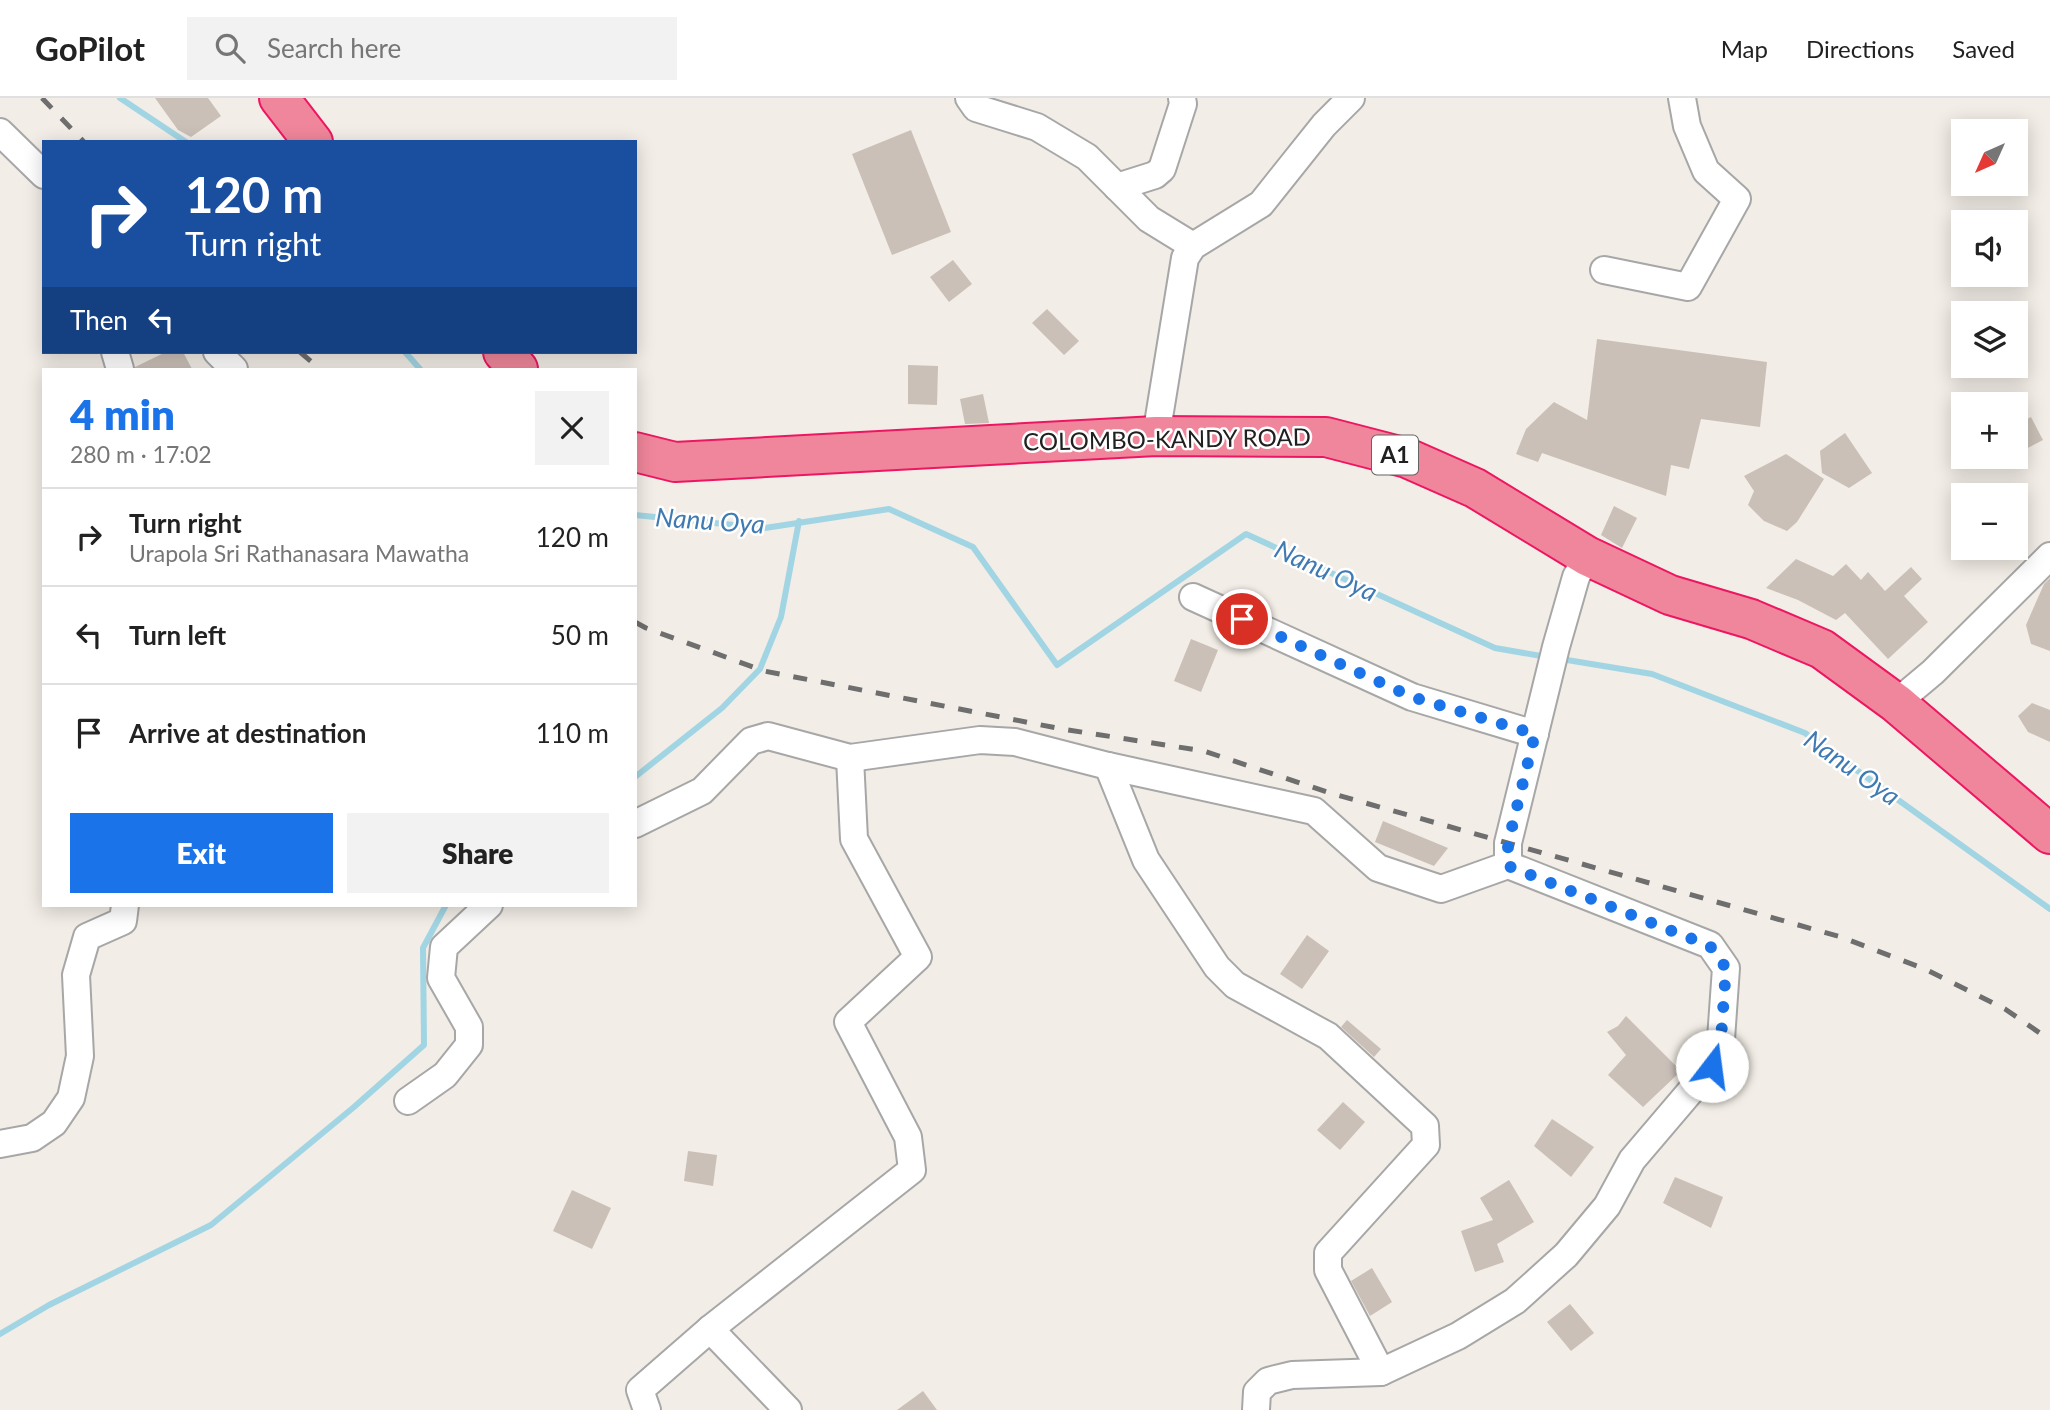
<!DOCTYPE html>
<meta charset="utf-8">
<style>
body{margin:0;font-family:Lato,sans-serif;background:#f2f2f2;color:#222;height:100vh;display:flex;flex-direction:column;font-size:26px;white-space:nowrap}
*{box-sizing:border-box;margin:0}
p{font-size:23px;color:#767676}
.icon{flex:none;width:38px;height:38px;fill:none;stroke:currentColor;stroke-width:2;stroke-linecap:round;stroke-linejoin:round}
.map{position:relative;flex:1;overflow:hidden}
.sheet{position:absolute;left:42px;top:270px;width:595px;height:539px;display:flex;flex-direction:column;background:#fff;border-radius:0px;box-shadow:0 4px 18px #0003}
.sheet>*{flex:none}
.guide{position:absolute;left:42px;top:42px;width:595px;height:214px;border-radius:0px;box-shadow:0 4px 18px #0003;background:#1a4fa0;color:#fff;overflow:hidden}
.needle{width:46px;rotate:225deg}
.tools{position:absolute;left:1951px;top:21px;display:grid;gap:14px}
.tools a{display:grid;place-items:center;width:77px;height:77px;border-radius:0px;background:#fff;box-shadow:0 4px 18px #0003;font-size:35px}
.pin{position:absolute;display:grid;place-items:center;width:60px;height:60px;color:#fff;margin:-30px;border:4px solid #fff;border-radius:50%;box-shadow:0 2px 7px #0007}
.me{position:absolute;width:77px;margin:-38px;rotate:15deg;stroke-linejoin:round;filter:drop-shadow(0 0 5px #0008)}
.turn{display:flex;align-items:center;gap:24px;height:147px;padding:0 28px;font-size:32px}
.turn .icon{width:91px;height:91px;stroke-width:2.5}
.turn b{display:block;font-size:49px;line-height:60px}
.then{display:flex;align-items:center;height:66px;padding:0 28px;background:#0003;gap:14px;font-size:26px}
.round{display:grid;place-items:center;flex:none;width:74px;height:74px;border-radius:0px;background:#f2f2f2}
.summary{display:flex;align-items:center;justify-content:space-between;height:119px;padding:0 28px}
h1{font-size:42px;font-weight:800;line-height:52px;color:#1a73e8}
.action{display:flex;gap:14px;margin-top:auto;padding:14px 28px}
.action a{flex:1;height:80px;border-radius:0px;background:#1a73e8;color:#fff;font-size:28px;font-weight:800;line-height:80px;text-align:center}
.action a+a{background:#f2f2f2;color:#222}
ul{padding:0;list-style:none}
li{display:flex;align-items:center;gap:21px;height:98px;padding:0 28px;border-top:2px solid #e0e0e0}
li div{flex:1}
li b{display:block;font-size:26px}
li em{font-style:normal}
header{display:flex;align-items:center;gap:42px;box-sizing:border-box;height:98px;padding:0 35px;background:#fff;border-bottom:2px solid #e0e0e0}
header strong{font-size:33px}
nav{display:flex;gap:38px;margin-inline-start:auto;font-size:24px}
.search{width:490px;height:63px;background:#f2f2f2;display:flex;align-items:center;gap:18px;box-sizing:border-box;padding:0 24px;border-radius:0px;color:#767676;font-size:26px}
.map>svg:first-child{display:block}
.lines{fill:none;stroke-linecap:round;stroke-linejoin:round}
.stream{stroke:#a2d5e3;stroke-width:6}
.building{fill:#cac0b8}
.minor-casing{stroke:#a7a7a7;stroke-width:30}
.highway-casing{stroke:#ed1662;stroke-width:42}
.minor{stroke:#fff;stroke-width:26}
.highway{stroke:#f0869b;stroke-width:38}
.rail{stroke:#6e6e6e;stroke-width:5;stroke-dasharray:14 14;stroke-linecap:butt}
.route{stroke:#1a73e8;stroke-width:12;stroke-dasharray:0 21.6}
.labels{text-anchor:middle;stroke-width:5;stroke-linejoin:round;paint-order:stroke}
.shield{fill:#fff;stroke:#636363;stroke-width:2}
.shield-label{font-size:23px;font-weight:bold;fill:#202020}
.street-label{font-size:24px;fill:#202020;stroke:#fff}
.water-label{font-size:26px;font-style:italic;fill:#407ab2;stroke:#fff}
</style>
<header>
<strong>GoPilot</strong>
<div class="search"><svg class="icon" aria-label="search" viewBox="0 0 24 24"><circle cx="10" cy="10" r="6"/><path d="M15 15l6 6"/></svg>Search here</div>
<nav><a>Map</a><a>Directions</a><a>Saved</a></nav>
</header>
<div class="map">
<svg width="2050" height="1312" viewBox="0 0 2050 1312">
<rect width="100%" height="100%" fill="#f2ede6"/>
<g class="lines">
<g class="stream">
<path d="M 120,0 L 186,44"/>
<path d="M 405,254 L 420,271"/>
<path d="M 635,417 L 765,430 L 889,411 L 973,449 L 1057,567 L 1246,436 L 1495,550 L 1547,559"/>
<path d="M 1561,561 L 1652,576 L 1805,635 L 2050,811"/>
<path d="M 635,679 L 722,610 L 760,571 L 781,519 L 799,423"/>
<path d="M 0,1236 L 49,1207 L 211,1127 L 354,1009 L 424,947 L 423,850 L 446,807"/>
</g>
</g>
<g class="building">
<path d="M 155,0 L 208,0 L 221,18 L 191,39 L 178,32 Z"/>
<path d="M 911,32 L 951,134 L 892,157 L 852,56 Z"/>
<path d="M 953,162 L 972,186 L 949,204 L 930,179 Z"/>
<path d="M 1047,211 L 1079,243 L 1064,257 L 1032,225 Z"/>
<path d="M 1597,241 L 1767,264 L 1760,329 L 1701,321 L 1689,371 L 1671,367 L 1666,398 L 1542,355 L 1538,364 L 1516,356 L 1526,331 L 1554,304 L 1587,322 Z"/>
<path d="M 166,254 L 183,254 L 192,271 L 135,271 L 135,269 Z"/>
<path d="M 908,267 L 938,268 L 937,307 L 908,306 Z"/>
<path d="M 983,296 L 989,325 L 965,326 L 960,301 Z"/>
<path d="M 2031,319 L 2043,342 L 2016,356 L 2016,327 Z"/>
<path d="M 1845,335 L 1872,375 L 1849,390 L 1822,375 L 1820,353 Z"/>
<path d="M 1786,356 L 1824,381 L 1797,424 L 1787,433 L 1764,423 L 1748,407 L 1754,393 L 1744,378 Z"/>
<path d="M 1614,408 L 1637,420 L 1622,450 L 1601,437 Z"/>
<path d="M 1796,461 L 1833,478 L 1846,466 L 1861,482 L 1868,474 L 1885,493 L 1911,469 L 1922,481 L 1904,498 L 1928,524 L 1888,561 L 1845,515 L 1836,522 L 1798,502 L 1766,490 Z"/>
<path d="M 2050,480 L 2050,553 L 2031,546 L 2026,527 L 2044,486 Z"/>
<path d="M 1191,541 L 1218,552 L 1201,594 L 1174,583 Z"/>
<path d="M 2032,605 L 2050,612 L 2050,644 L 2028,634 L 2018,618 Z"/>
<path d="M 1383,723 L 1448,750 L 1434,768 L 1375,744 Z"/>
<path d="M 1307,837 L 1329,853 L 1302,891 L 1280,876 Z"/>
<path d="M 1626,918 L 1681,973 L 1643,1009 L 1608,977 L 1626,957 L 1607,934 L 1618,928 Z"/>
<path d="M 1347,922 L 1381,951 L 1374,959 L 1341,929 Z"/>
<path d="M 1343,1004 L 1365,1024 L 1340,1052 L 1317,1032 Z"/>
<path d="M 1552,1021 L 1594,1049 L 1571,1079 L 1534,1048 Z"/>
<path d="M 688,1053 L 717,1057 L 713,1088 L 684,1083 Z"/>
<path d="M 1675,1079 L 1723,1099 L 1711,1130 L 1663,1105 Z"/>
<path d="M 1509,1082 L 1534,1124 L 1497,1146 L 1504,1164 L 1475,1174 L 1461,1133 L 1493,1122 L 1480,1100 Z"/>
<path d="M 572,1092 L 611,1110 L 592,1151 L 553,1133 Z"/>
<path d="M 1372,1170 L 1392,1204 L 1370,1218 L 1351,1183 Z"/>
<path d="M 1570,1206 L 1594,1235 L 1571,1253 L 1547,1224 Z"/>
<path d="M 923,1293 L 937,1312 L 897,1312 Z"/>
</g>
<g class="lines">
<g class="minor-casing">
<g id="minor">
<path d="M 969,0 L 976,10 L 1037,29 L 1087,59 L 1149,121 L 1193,148"/>
<path d="M 0,34 L 44,77"/>
<path d="M 1117,89 L 1155,77 L 1162,71 L 1183,6 L 1182,0"/>
<path d="M 1604,172 L 1688,189 L 1737,101 L 1706,73 L 1687,28 L 1682,0"/>
<path d="M 115,254 L 120,271"/>
<path d="M 217,254 L 234,271"/>
<path d="M 1156,338 L 1185,160 L 1193,148 L 1261,106 L 1324,27 L 1351,0"/>
<path d="M 1193,499 L 1412,599 L 1535,636"/>
<path d="M 1896,605 L 1933,574 L 2050,458"/>
<path d="M 1108,668 L 1146,762 L 1217,869 L 1235,887 L 1328,938 L 1425,1028 L 1426,1047 L 1328,1155 L 1328,1172 L 1381,1274"/>
<path d="M 635,726 L 702,693 L 751,643 L 768,638 L 850,660 L 980,642 L 1015,644 L 1108,668 L 1314,713 L 1378,770 L 1441,791 L 1508,767"/>
<path d="M 408,1003 L 445,977 L 469,947 L 469,929 L 441,880 L 444,849 L 489,807"/>
<path d="M 0,1046 L 32,1040 L 54,1025 L 71,1000 L 80,958 L 76,877 L 87,839 L 123,823 L 125,807"/>
<path d="M 710,1231 L 788,1312"/>
<path d="M 647,1312 L 640,1292 L 710,1231 L 912,1072 L 908,1039 L 848,924 L 918,859 L 854,741 L 850,660"/>
<path d="M 1256,1312 L 1257,1294 L 1268,1283 L 1292,1277 L 1381,1274 L 1458,1238 L 1515,1203 L 1566,1157 L 1607,1108 L 1632,1062 L 1712,968 L 1721,941 L 1726,870 L 1710,847 L 1508,767 L 1508,745 L 1556,549 L 1576,479 L 1587,458"/>
</g>
</g>
<g class="highway-casing">
<g id="highway">
<path d="M 279,0 L 313,44"/>
<path d="M 503,254 L 518,271"/>
<path d="M 635,354 L 675,364 L 1156,338 L 1326,339 L 1407,360 L 1475,390 L 1587,458 L 1670,497 L 1751,521 L 1822,551 L 1896,605 L 2050,736"/>
</g>
</g>
<use href="#minor" class="minor"/>
<use href="#highway" class="highway"/>
<g class="rail">
<path d="M 42,0 L 84,44"/>
<path d="M 300,254 L 320,271"/>
<path d="M 635,524 L 646,530 L 764,573 L 1062,631 L 1204,653 L 1330,695 L 1841,839 L 1925,871 L 2005,911 L 2050,942"/>
</g>
</g>
<g class="lines">
<path class="route" d="M 1242,521 L 1412,599 L 1535,636 L 1508,745 L 1508,768 L 1710,848 L 1726,870 L 1721,941 L 1712,968"/>
</g>
<g class="labels">
<rect class="shield" x="1372" y="337.5" width="46" height="39" rx="5"/>
<g class="shield-label">
<text x="1395" y="365">A1</text>
</g>
<g class="street-label">
<text transform="translate(1167 342) rotate(-1)" y="8">COLOMBO-KANDY ROAD</text>
</g>
<g class="water-label">
<text transform="translate(710 423) rotate(4)" y="9">Nanu Oya</text>
<text transform="translate(1326 473) rotate(25)" y="9">Nanu Oya</text>
<text transform="translate(1852 670) rotate(35)" y="9">Nanu Oya</text>
</g>
</g>
</svg>
<div class="tools">
<a><svg class="needle" viewBox="-14 -14 28 28"><path d="M0-13l5 13h-10z" fill="#e53935"/><path d="M0 13l5-13h-10z" fill="#767676"/></svg></a>
<a><svg class="icon" aria-label="sound" viewBox="0 0 24 24"><path d="M4 9h4l5-4v14l-5-4H4zM17 9q2 3 0 6"/></svg></a>
<a><svg class="icon" aria-label="layers" viewBox="0 0 24 24"><path d="M12 4l9 5-9 5-9-5zM3 14l9 5 9-5"/></svg></a>
<a>+</a>
<a>−</a>
</div>
<div class="pin" style="left:1242px;top:521px;background:#d93025"><svg class="icon" aria-label="arrive" viewBox="0 0 24 24"><path d="M6 21V4h12l-3 4 3 4H6"/></svg></div>
<svg class="me" style="left:1712px;top:968px" viewBox="-20 -20 40 40"><circle r="19" fill="#fff"/><path d="M0-13L10 11 0 6-10 11z" fill="#1a73e8"/></svg>
<div class="guide">
<div class="turn"><svg class="icon" aria-label="right" viewBox="0 0 24 24"><path d="M7 20v-9h11M14 6l5 5-5 5"/></svg><div><b>120 m</b>Turn right</div></div>
<div class="then">Then<svg class="icon" aria-label="left" viewBox="0 0 24 24"><path d="M17 20v-9H6M10 6l-5 5 5 5"/></svg></div>
</div>
<section class="sheet">
<div class="summary"><div><h1>4 min</h1><p>280 m · 17:02</p></div><a class="round"><svg class="icon" aria-label="close" viewBox="0 0 24 24"><path d="M6 6l12 12M18 6L6 18"/></svg></a></div>
<ul>
<li><svg class="icon" aria-label="right" viewBox="0 0 24 24"><path d="M7 20v-9h11M14 6l5 5-5 5"/></svg><div><b>Turn right</b><p>Urapola Sri Rathanasara Mawatha</p></div><em>120 m</em></li>
<li><svg class="icon" aria-label="left" viewBox="0 0 24 24"><path d="M17 20v-9H6M10 6l-5 5 5 5"/></svg><div><b>Turn left</b></div><em>50 m</em></li>
<li><svg class="icon" aria-label="arrive" viewBox="0 0 24 24"><path d="M6 21V4h12l-3 4 3 4H6"/></svg><div><b>Arrive at destination</b></div><em>110 m</em></li>
</ul>
<div class="action"><a>Exit</a><a>Share</a></div>
</section>
</div>
